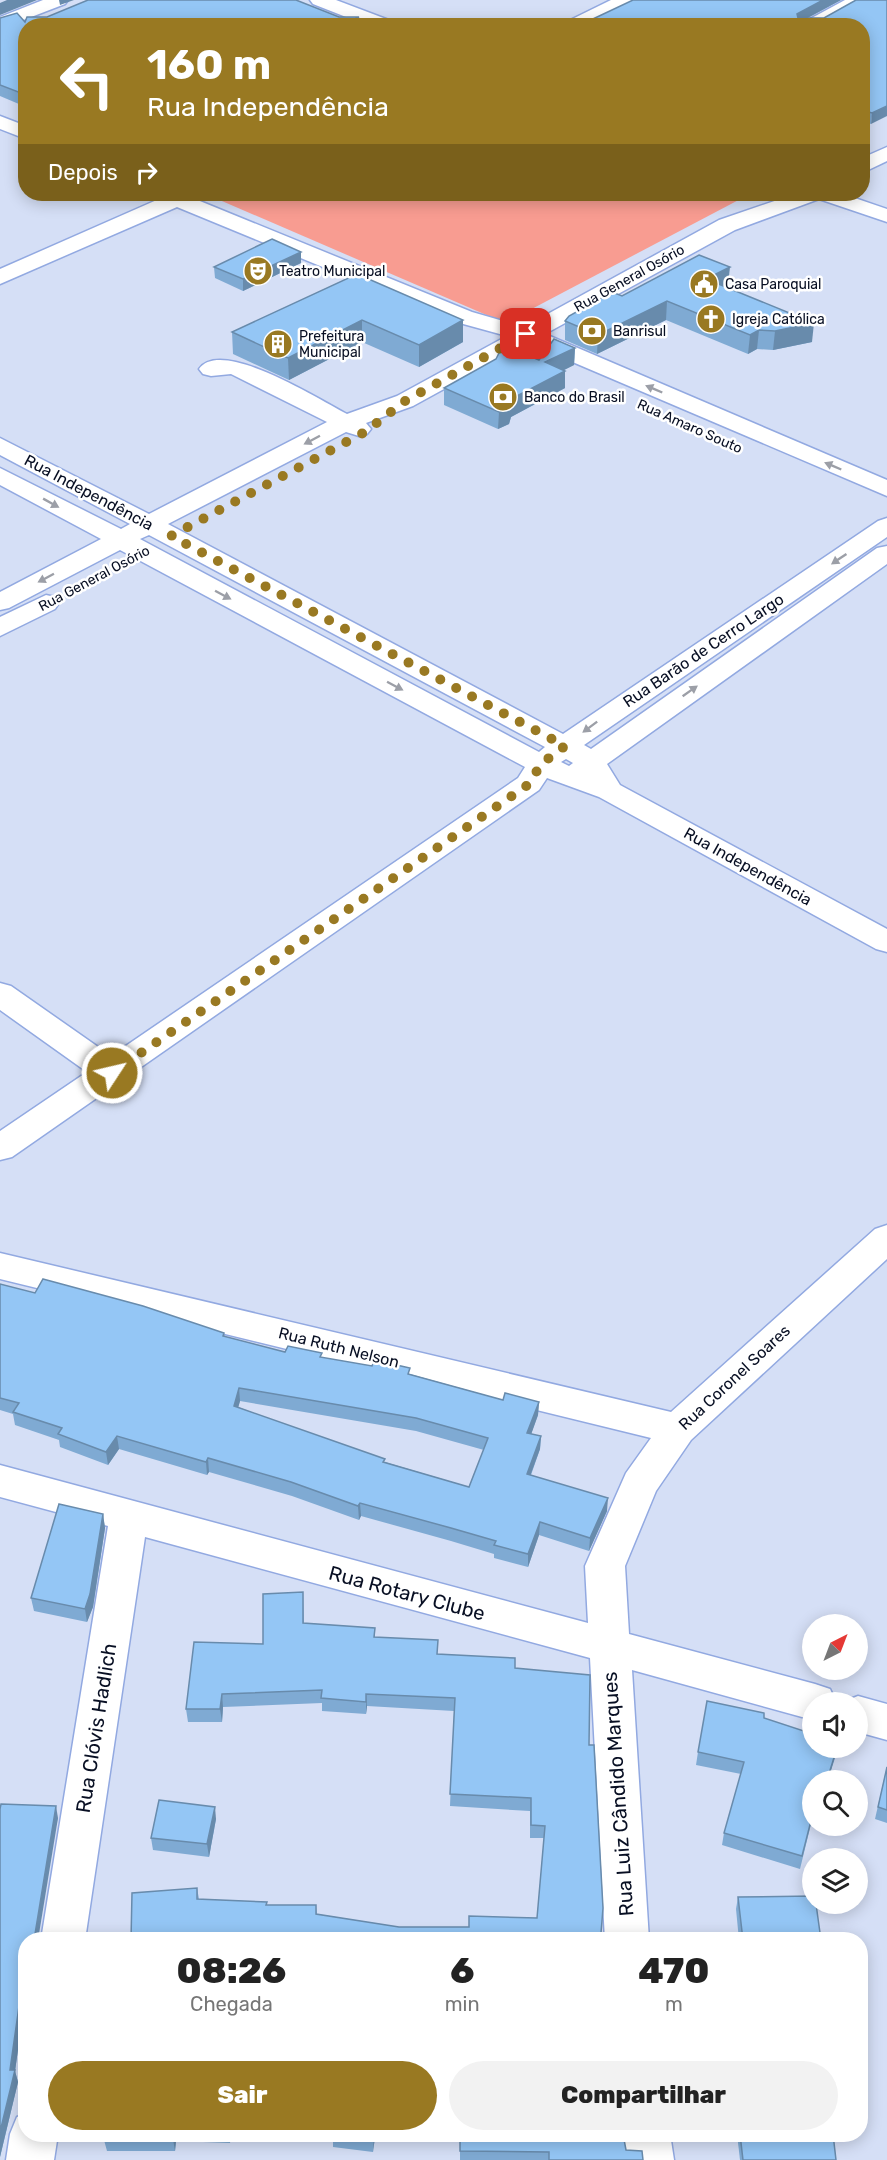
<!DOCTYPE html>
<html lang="pt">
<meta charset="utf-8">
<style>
body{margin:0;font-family:Rubik,sans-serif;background:#f2f2f2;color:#222;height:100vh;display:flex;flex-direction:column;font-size:22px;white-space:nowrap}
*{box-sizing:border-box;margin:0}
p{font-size:20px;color:#767676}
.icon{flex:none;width:33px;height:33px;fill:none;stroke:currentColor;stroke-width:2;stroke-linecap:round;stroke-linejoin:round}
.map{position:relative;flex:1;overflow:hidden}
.drawer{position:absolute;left:18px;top:1932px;width:850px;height:210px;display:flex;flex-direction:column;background:#fff;border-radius:24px;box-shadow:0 3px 15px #0003}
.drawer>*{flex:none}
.banner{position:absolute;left:18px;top:18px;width:852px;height:183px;border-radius:24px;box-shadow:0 3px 15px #0003;background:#997922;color:#fff;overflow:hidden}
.needle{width:39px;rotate:42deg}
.fabs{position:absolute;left:802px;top:1614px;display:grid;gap:12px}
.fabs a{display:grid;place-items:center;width:66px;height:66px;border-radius:50%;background:#fff;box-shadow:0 3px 15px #0003;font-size:30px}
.pin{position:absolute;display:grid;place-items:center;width:51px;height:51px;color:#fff;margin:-26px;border-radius:12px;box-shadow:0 3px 9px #0006}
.me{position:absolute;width:66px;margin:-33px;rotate:55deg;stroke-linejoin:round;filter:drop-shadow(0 0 4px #0008)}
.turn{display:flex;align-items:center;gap:21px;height:126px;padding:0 30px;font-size:27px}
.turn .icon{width:78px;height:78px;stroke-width:2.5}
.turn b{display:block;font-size:42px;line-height:51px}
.then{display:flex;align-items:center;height:57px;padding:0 30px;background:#0003;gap:12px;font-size:22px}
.eta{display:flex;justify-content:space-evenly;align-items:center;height:102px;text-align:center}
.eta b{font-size:36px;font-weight:800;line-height:42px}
.primary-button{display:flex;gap:12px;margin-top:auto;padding:12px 30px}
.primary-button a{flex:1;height:69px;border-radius:36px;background:#997922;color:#fff;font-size:24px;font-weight:800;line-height:69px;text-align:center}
.primary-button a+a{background:#f2f2f2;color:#222}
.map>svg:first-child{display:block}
.green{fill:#f89c91}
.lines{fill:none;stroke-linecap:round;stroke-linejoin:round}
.minor-casing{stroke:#92a9e1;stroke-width:3}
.minor{fill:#fff;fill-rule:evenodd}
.wall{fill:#7faad3;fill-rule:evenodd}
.shaded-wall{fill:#688bac}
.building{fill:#94c6f5;stroke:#688bac;stroke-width:1.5;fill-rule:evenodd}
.oneway{fill:#9c9fa7}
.route{stroke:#997922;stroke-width:10;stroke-dasharray:0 18}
.labels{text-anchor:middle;stroke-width:5;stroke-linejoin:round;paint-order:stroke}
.far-poi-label{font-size:14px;fill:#080f23;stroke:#fff;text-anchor:start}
.far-street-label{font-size:14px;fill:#080f23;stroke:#fff}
.street-label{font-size:16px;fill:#080f23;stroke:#fff}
.near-street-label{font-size:20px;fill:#080f23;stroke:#fff}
</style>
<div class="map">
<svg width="887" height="2160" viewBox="0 0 887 2160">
<rect width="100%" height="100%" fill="#d5dff6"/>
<path class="green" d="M 212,194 L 750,194 L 505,323 L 208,195 Z"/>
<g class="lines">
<g class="minor-casing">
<g id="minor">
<path d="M 43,0 L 68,0 L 65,4 L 0,29 L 0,17 Z"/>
<path d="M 310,0 L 336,0 L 394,22 L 396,26 L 369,26 L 313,4 Z"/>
<path d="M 611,0 L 635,0 L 632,4 L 584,26 L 558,26 Z"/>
<path d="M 845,0 L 868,0 L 822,26 L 797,26 Z"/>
<path d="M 0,116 L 26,126 L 26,139 L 0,129 Z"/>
<path d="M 887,147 L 887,161 L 862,173 L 862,158 Z"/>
<path d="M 154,194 L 192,194 L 190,197 L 472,312 L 524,327 L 719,220 L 795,194 L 843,194 L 887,209 L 887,222 L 819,199 L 735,230 L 545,334 L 887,480 L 887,496 L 528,343 L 413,406 L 366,423 L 371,429 L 367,434 L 359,436 L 346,432 L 168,524 L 563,734 L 878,521 L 887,518 L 887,537 L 584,745 L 591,749 L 877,548 L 887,546 L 887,564 L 607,764 L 620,785 L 887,929 L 887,952 L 876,949 L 599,797 L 547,778 L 539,790 L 12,1157 L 0,1160 L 0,1131 L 87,1072 L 0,1010 L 0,983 L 11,986 L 111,1056 L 518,778 L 525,767 L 120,550 L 9,608 L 0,610 L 0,592 L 101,539 L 0,485 L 0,468 L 121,529 L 130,524 L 0,455 L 0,438 L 149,514 L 327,422 L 231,374 L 211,376 L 203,374 L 199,369 C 221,337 320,400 347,414 L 397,396 L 507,336 L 456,322 L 177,207 L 0,284 L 0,269 L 159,199 ZM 149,535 L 545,747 L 539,752 L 140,539 ZM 566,759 L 573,763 L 569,766 L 561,762 Z"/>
<path d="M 46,595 L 55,597 L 59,603 L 55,609 L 0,636 L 0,617 Z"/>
<path d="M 887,1225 L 887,1259 L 691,1440 L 656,1491 L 625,1566 L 629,1634 L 815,1684 L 830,1689 L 836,1702 L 813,1702 L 813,1720 L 632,1670 L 649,1940 L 605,1940 L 590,1658 L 145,1537 L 85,1940 L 41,1940 L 108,1526 L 0,1497 L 0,1465 L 588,1623 L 585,1566 L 626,1473 L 651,1438 L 0,1279 L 0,1253 L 671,1412 L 875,1229 Z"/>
<path d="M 858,1696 L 887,1704 L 887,1740 L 858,1732 L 858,1702 L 843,1702 Z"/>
<path d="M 26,2114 L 26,2134 L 58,2134 L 54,2160 L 6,2160 L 10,2134 L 17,2117 Z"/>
<path d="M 622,2134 L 670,2134 L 674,2160 L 626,2160 Z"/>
</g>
</g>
<use href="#minor" class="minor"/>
</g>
<g class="wall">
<path d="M 633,0 L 841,0 L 808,18 L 824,18 L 887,0 L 871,124 L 862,121 L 862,26 Z"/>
<path d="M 339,17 L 359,17 L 359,18 L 26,26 L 26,107 L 0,96 L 0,18 L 25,22 Z"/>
<path d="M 301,263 L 243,291 L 215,278 L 214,267 Z"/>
<path d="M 357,274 L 463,342 L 419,367 L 362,342 L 289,380 L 233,354 L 232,332 Z"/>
<path d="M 728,285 L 725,287 L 812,342 L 773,350 L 757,349 L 748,354 L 666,320 L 597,354 L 565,340 L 565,321 L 622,296 Z"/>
<path d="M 575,348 L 574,365 L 564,370 L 565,371 L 565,388 L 511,417 L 509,424 L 498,429 L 444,405 L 444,388 L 539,360 Z"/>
<path d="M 0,1284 L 35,1293 L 224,1333 L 225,1337 L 285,1352 L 322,1358 L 410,1374 L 503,1400 L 539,1402 L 538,1415 L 531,1434 L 541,1436 L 540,1449 L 531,1475 L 607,1511 L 589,1551 L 539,1535 L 528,1567 L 494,1558 L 494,1554 L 451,1541 L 361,1516 L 359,1520 L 292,1496 L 209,1472 L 207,1475 L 119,1449 L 108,1465 L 60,1447 L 59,1440 L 15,1425 L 13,1414 L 0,1410 ZM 240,1401 L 416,1431 L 484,1450 L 469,1487 L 385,1462 L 238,1407 Z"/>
<path d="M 103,1514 L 105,1528 L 93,1607 L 87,1622 L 34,1611 L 31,1598 Z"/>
<path d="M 303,1592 L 304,1623 L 375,1628 L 375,1637 L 438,1654 L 515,1668 L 589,1745 L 601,1933 L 131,1940 L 197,1888 L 199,1899 L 267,1902 L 267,1905 L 316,1905 L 317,1914 L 399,1927 L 469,1927 L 537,1918 L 544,1838 L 530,1838 L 530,1811 L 450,1806 L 454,1711 L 367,1706 L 366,1714 L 322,1711 L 322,1703 L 223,1707 L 222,1722 L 188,1722 L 186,1709 L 263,1644 Z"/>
<path d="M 764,1718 L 836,1755 L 828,1780 L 813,1780 L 813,1816 L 800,1869 L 722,1845 L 724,1833 L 741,1774 L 696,1765 L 698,1752 Z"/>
<path d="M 887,1766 L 887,1823 L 875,1819 Z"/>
<path d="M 0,1809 L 58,1818 L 26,1940 L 26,1993 L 15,2071 L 18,2082 L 0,2157 Z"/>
<path d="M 216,1819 L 209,1857 L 153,1850 L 151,1838 Z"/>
<path d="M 738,1897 L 821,1940 L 739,1940 L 736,1909 Z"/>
<path d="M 105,2134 L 623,2134 L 626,2150 L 643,2160 L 460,2160 L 460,2139 L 375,2137 L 373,2152 L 333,2147 L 333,2142 L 231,2137 L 230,2143 L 176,2141 L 175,2151 L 107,2151 L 104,2140 Z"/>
<path d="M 737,2134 L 833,2134 L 836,2160 L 740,2160 Z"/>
</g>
<g class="shaded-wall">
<path d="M 7,0 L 37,0 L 0,15 L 0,3 Z"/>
<path d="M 59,0 L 74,0 L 60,5 Z"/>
<path d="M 823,0 L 841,0 L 796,24 L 797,14 Z"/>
<path d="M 887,106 L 887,116 L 871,124 L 872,113 Z"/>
<path d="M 301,252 L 301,263 L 243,291 L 243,279 Z"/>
<path d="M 730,267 L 728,285 L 705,298 L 706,279 Z"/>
<path d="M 667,301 L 666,320 L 597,354 L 598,335 Z"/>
<path d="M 362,320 L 362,342 L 289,380 L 288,358 Z"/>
<path d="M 463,320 L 463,342 L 419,367 L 419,345 Z"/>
<path d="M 814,323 L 812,342 L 773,350 L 775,331 Z"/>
<path d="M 759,330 L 757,349 L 748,354 L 750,335 Z"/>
<path d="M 575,348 L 574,365 L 544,380 L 545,362 Z"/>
<path d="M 565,371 L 565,388 L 511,417 L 509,424 L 498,429 L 499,412 L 511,399 Z"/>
<path d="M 239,1388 L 240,1401 L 235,1419 L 234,1406 Z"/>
<path d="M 539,1402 L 538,1415 L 527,1446 L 527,1433 Z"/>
<path d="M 117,1436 L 119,1449 L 108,1465 L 106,1452 Z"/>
<path d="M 541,1436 L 540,1449 L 526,1487 L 527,1474 Z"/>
<path d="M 208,1458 L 209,1472 L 207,1475 L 206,1462 Z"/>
<path d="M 608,1498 L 607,1511 L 589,1551 L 590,1538 Z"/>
<path d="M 360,1503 L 361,1516 L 359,1520 L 358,1506 Z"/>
<path d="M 103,1514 L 105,1528 L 93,1607 L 87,1622 L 85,1609 Z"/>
<path d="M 540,1522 L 539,1535 L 528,1567 L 528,1554 Z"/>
<path d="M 222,1694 L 223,1707 L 222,1722 L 220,1709 Z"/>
<path d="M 366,1694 L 367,1706 L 366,1714 Z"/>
<path d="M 837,1748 L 828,1780 L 827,1780 Z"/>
<path d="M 56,1806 L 58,1818 L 38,1940 L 34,1940 Z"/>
<path d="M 215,1807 L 216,1819 L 209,1857 L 207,1844 Z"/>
<path d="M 23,1978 L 26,1988 L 26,1993 L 15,2071 L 18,2082 L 0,2157 L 0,2132 L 10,2070 Z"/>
<path d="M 174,2134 L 175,2134 L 176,2141 L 175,2151 L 173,2139 Z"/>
<path d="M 374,2134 L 375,2134 L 375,2137 L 373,2152 Z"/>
</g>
<g class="building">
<path d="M 88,0 L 296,0 L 339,17 L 359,17 L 357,18 L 379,26 L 26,26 L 26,95 L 0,85 L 0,18 L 17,13 L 25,22 L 27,17 L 47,17 Z"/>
<path d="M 633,0 L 823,0 L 797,14 L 798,18 L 824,18 L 856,0 L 887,0 L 887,106 L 872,113 L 862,110 L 862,26 L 578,26 Z"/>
<path d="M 272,239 L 301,252 L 243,279 L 214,267 Z"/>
<path d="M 699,255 L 730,267 L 706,279 L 814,323 L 775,331 L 759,330 L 750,335 L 667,301 L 598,335 L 565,321 L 569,316 L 612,292 L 622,296 Z"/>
<path d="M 357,274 L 463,320 L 419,345 L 362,320 L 288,358 L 232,332 Z"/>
<path d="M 554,339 L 575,348 L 545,362 L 565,371 L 511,399 L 510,406 L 499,412 L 444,388 L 496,359 L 503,345 L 539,360 Z"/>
<path d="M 43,1279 L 143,1306 L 224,1333 L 223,1336 L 285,1352 L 288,1346 L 322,1353 L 320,1357 L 372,1366 L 374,1361 L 401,1366 L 410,1368 L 408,1374 L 503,1400 L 505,1393 L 539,1402 L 527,1433 L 541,1436 L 527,1474 L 608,1498 L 590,1538 L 540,1522 L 528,1554 L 494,1545 L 496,1541 L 451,1528 L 360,1503 L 358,1506 L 291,1482 L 208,1458 L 206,1462 L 117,1436 L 106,1452 L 58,1434 L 62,1428 L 13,1412 L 19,1403 L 0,1398 L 0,1284 L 35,1293 ZM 239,1388 L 416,1418 L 488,1438 L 469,1487 L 383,1462 L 385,1459 L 234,1406 Z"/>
<path d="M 59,1504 L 103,1514 L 90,1594 L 85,1609 L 31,1598 Z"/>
<path d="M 303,1592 L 303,1623 L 375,1628 L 374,1637 L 438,1640 L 437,1654 L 515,1658 L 515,1668 L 590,1675 L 589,1745 L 594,1745 L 603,1908 L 601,1933 L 609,1934 L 609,1940 L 131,1940 L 132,1893 L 197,1888 L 197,1899 L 267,1902 L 266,1905 L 316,1905 L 316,1914 L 399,1927 L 469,1927 L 469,1916 L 537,1918 L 545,1826 L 531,1825 L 531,1798 L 450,1794 L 455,1698 L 366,1694 L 366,1702 L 321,1698 L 322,1690 L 222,1694 L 220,1709 L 186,1709 L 194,1642 L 263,1644 L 263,1594 Z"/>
<path d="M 707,1701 L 764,1713 L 764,1718 L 813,1734 L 813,1748 L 837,1748 L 827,1780 L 813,1780 L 813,1813 L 802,1856 L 724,1833 L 744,1762 L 698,1752 Z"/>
<path d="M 887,1767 L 887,1810 L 878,1807 Z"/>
<path d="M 159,1800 L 215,1807 L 207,1844 L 151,1838 Z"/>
<path d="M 1,1804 L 56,1806 L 34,1940 L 26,1940 L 26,1978 L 23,1978 L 10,2070 L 15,2070 L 0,2132 L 0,1809 Z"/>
<path d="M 813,1896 L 813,1904 L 816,1904 L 821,1940 L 743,1940 L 738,1897 Z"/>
<path d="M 105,2134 L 174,2134 L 173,2139 L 104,2140 Z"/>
<path d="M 332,2134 L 374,2134 L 373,2141 L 332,2136 Z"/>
<path d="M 460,2134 L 623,2134 L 626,2150 L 642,2151 L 643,2160 L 549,2160 L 549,2152 L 460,2151 Z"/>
<path d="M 740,2134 L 833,2134 L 836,2160 L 743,2160 Z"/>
</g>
<defs><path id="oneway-solid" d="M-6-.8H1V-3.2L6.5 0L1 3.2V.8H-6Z" transform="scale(1.5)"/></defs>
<g class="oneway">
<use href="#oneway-solid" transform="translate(654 389) rotate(-157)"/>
<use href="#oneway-solid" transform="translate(312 440) rotate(152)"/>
<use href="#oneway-solid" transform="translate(833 466) rotate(-157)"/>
<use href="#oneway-solid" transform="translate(51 503) rotate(29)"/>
<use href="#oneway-solid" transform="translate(839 559) rotate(146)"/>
<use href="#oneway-solid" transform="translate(46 578) rotate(152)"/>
<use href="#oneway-solid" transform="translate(223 595) rotate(28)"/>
<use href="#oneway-solid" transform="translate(395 686) rotate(28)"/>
<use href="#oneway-solid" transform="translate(690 691) rotate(-35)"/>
<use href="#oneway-solid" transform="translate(590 727) rotate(143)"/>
</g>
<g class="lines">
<path class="route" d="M 112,1073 L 529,784 L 541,764 L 565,746 L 171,536 L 365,432 L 405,401 L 526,334"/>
</g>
<defs>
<g id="theatre-disc" transform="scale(1.5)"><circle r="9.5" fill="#997922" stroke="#fff"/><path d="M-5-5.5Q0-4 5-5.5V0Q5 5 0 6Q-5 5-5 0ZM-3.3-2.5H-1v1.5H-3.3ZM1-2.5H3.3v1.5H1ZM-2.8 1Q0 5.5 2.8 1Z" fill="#fff"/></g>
<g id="civic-disc" transform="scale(1.5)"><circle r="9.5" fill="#997922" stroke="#fff"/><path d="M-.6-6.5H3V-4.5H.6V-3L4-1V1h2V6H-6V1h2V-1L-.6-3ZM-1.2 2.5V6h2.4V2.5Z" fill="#fff"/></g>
<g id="church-disc" transform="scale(1.5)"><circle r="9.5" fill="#997922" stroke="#fff"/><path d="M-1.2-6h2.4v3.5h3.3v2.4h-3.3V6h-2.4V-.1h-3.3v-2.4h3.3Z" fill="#fff"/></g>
<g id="bank-disc" transform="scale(1.5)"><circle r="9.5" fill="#997922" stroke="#fff"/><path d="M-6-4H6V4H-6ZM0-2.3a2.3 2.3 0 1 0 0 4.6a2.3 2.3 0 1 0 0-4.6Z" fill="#fff"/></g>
<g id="building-disc" transform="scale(1.5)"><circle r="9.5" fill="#997922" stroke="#fff"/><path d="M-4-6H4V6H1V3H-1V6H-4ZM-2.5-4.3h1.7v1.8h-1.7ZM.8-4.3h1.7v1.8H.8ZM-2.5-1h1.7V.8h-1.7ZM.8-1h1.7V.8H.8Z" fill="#fff"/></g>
</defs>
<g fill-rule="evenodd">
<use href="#theatre-disc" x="258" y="271"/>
<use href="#civic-disc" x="704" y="284"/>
<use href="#church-disc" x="711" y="319"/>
<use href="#bank-disc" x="592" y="331"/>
<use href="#building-disc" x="278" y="344"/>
<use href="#bank-disc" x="503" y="397"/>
</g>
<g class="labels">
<g class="far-poi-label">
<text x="279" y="276">Teatro Municipal</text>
<text x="725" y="289">Casa Paroquial</text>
<text x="732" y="324">Igreja Católica</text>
<text x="613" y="336">Banrisul</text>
<text x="299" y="341">Prefeitura<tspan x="299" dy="16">Municipal</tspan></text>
<text x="524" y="402">Banco do Brasil</text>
</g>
<g class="far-street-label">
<text transform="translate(629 278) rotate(-29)" y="5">Rua General Osório</text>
<text transform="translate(690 426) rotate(24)" y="5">Rua Amaro Souto</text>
<text transform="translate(94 578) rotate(-28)" y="5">Rua General Osório</text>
</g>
<g class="street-label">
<text transform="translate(89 492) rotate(28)" y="6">Rua Independência</text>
<text transform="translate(703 650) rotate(-34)" y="6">Rua Barão de Cerro Largo</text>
<text transform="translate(748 866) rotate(29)" y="6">Rua Independência</text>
<text transform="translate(339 1347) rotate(14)" y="6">Rua Ruth Nelson</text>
<text transform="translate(734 1377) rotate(-43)" y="6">Rua Coronel Soares</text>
</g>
<g class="near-street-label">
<text transform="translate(407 1593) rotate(15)" y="7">Rua Rotary Clube</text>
<text transform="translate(96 1728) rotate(-81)" y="7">Rua Clóvis Hadlich</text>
<text transform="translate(618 1794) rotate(-94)" y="7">Rua Luiz Cândido Marques</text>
</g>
</g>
</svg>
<div class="fabs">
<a><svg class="needle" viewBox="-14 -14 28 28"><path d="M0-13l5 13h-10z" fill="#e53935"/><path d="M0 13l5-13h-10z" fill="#767676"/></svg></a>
<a><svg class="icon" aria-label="sound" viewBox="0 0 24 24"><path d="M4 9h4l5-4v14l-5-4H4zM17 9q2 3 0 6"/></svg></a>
<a><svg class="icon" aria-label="search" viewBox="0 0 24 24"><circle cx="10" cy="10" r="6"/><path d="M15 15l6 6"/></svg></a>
<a><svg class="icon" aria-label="layers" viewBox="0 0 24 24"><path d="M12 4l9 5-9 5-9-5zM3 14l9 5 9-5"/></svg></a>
</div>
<div class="pin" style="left:526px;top:334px;background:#d93025"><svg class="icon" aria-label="arrive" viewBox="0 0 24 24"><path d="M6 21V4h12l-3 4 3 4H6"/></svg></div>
<svg class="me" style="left:112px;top:1073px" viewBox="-20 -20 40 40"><circle r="17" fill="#997922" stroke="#fff" stroke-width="3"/><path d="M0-11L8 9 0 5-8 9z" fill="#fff"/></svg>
<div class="banner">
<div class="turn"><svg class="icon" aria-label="left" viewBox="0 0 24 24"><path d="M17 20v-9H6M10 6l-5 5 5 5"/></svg><div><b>160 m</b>Rua Independência</div></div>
<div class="then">Depois<svg class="icon" aria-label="right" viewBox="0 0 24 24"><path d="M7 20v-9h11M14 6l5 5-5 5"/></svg></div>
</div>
<section class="drawer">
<div class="eta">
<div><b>08:26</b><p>Chegada</p></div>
<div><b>6</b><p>min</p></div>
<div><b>470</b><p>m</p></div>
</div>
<div class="primary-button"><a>Sair</a><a>Compartilhar</a></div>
</section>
</div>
